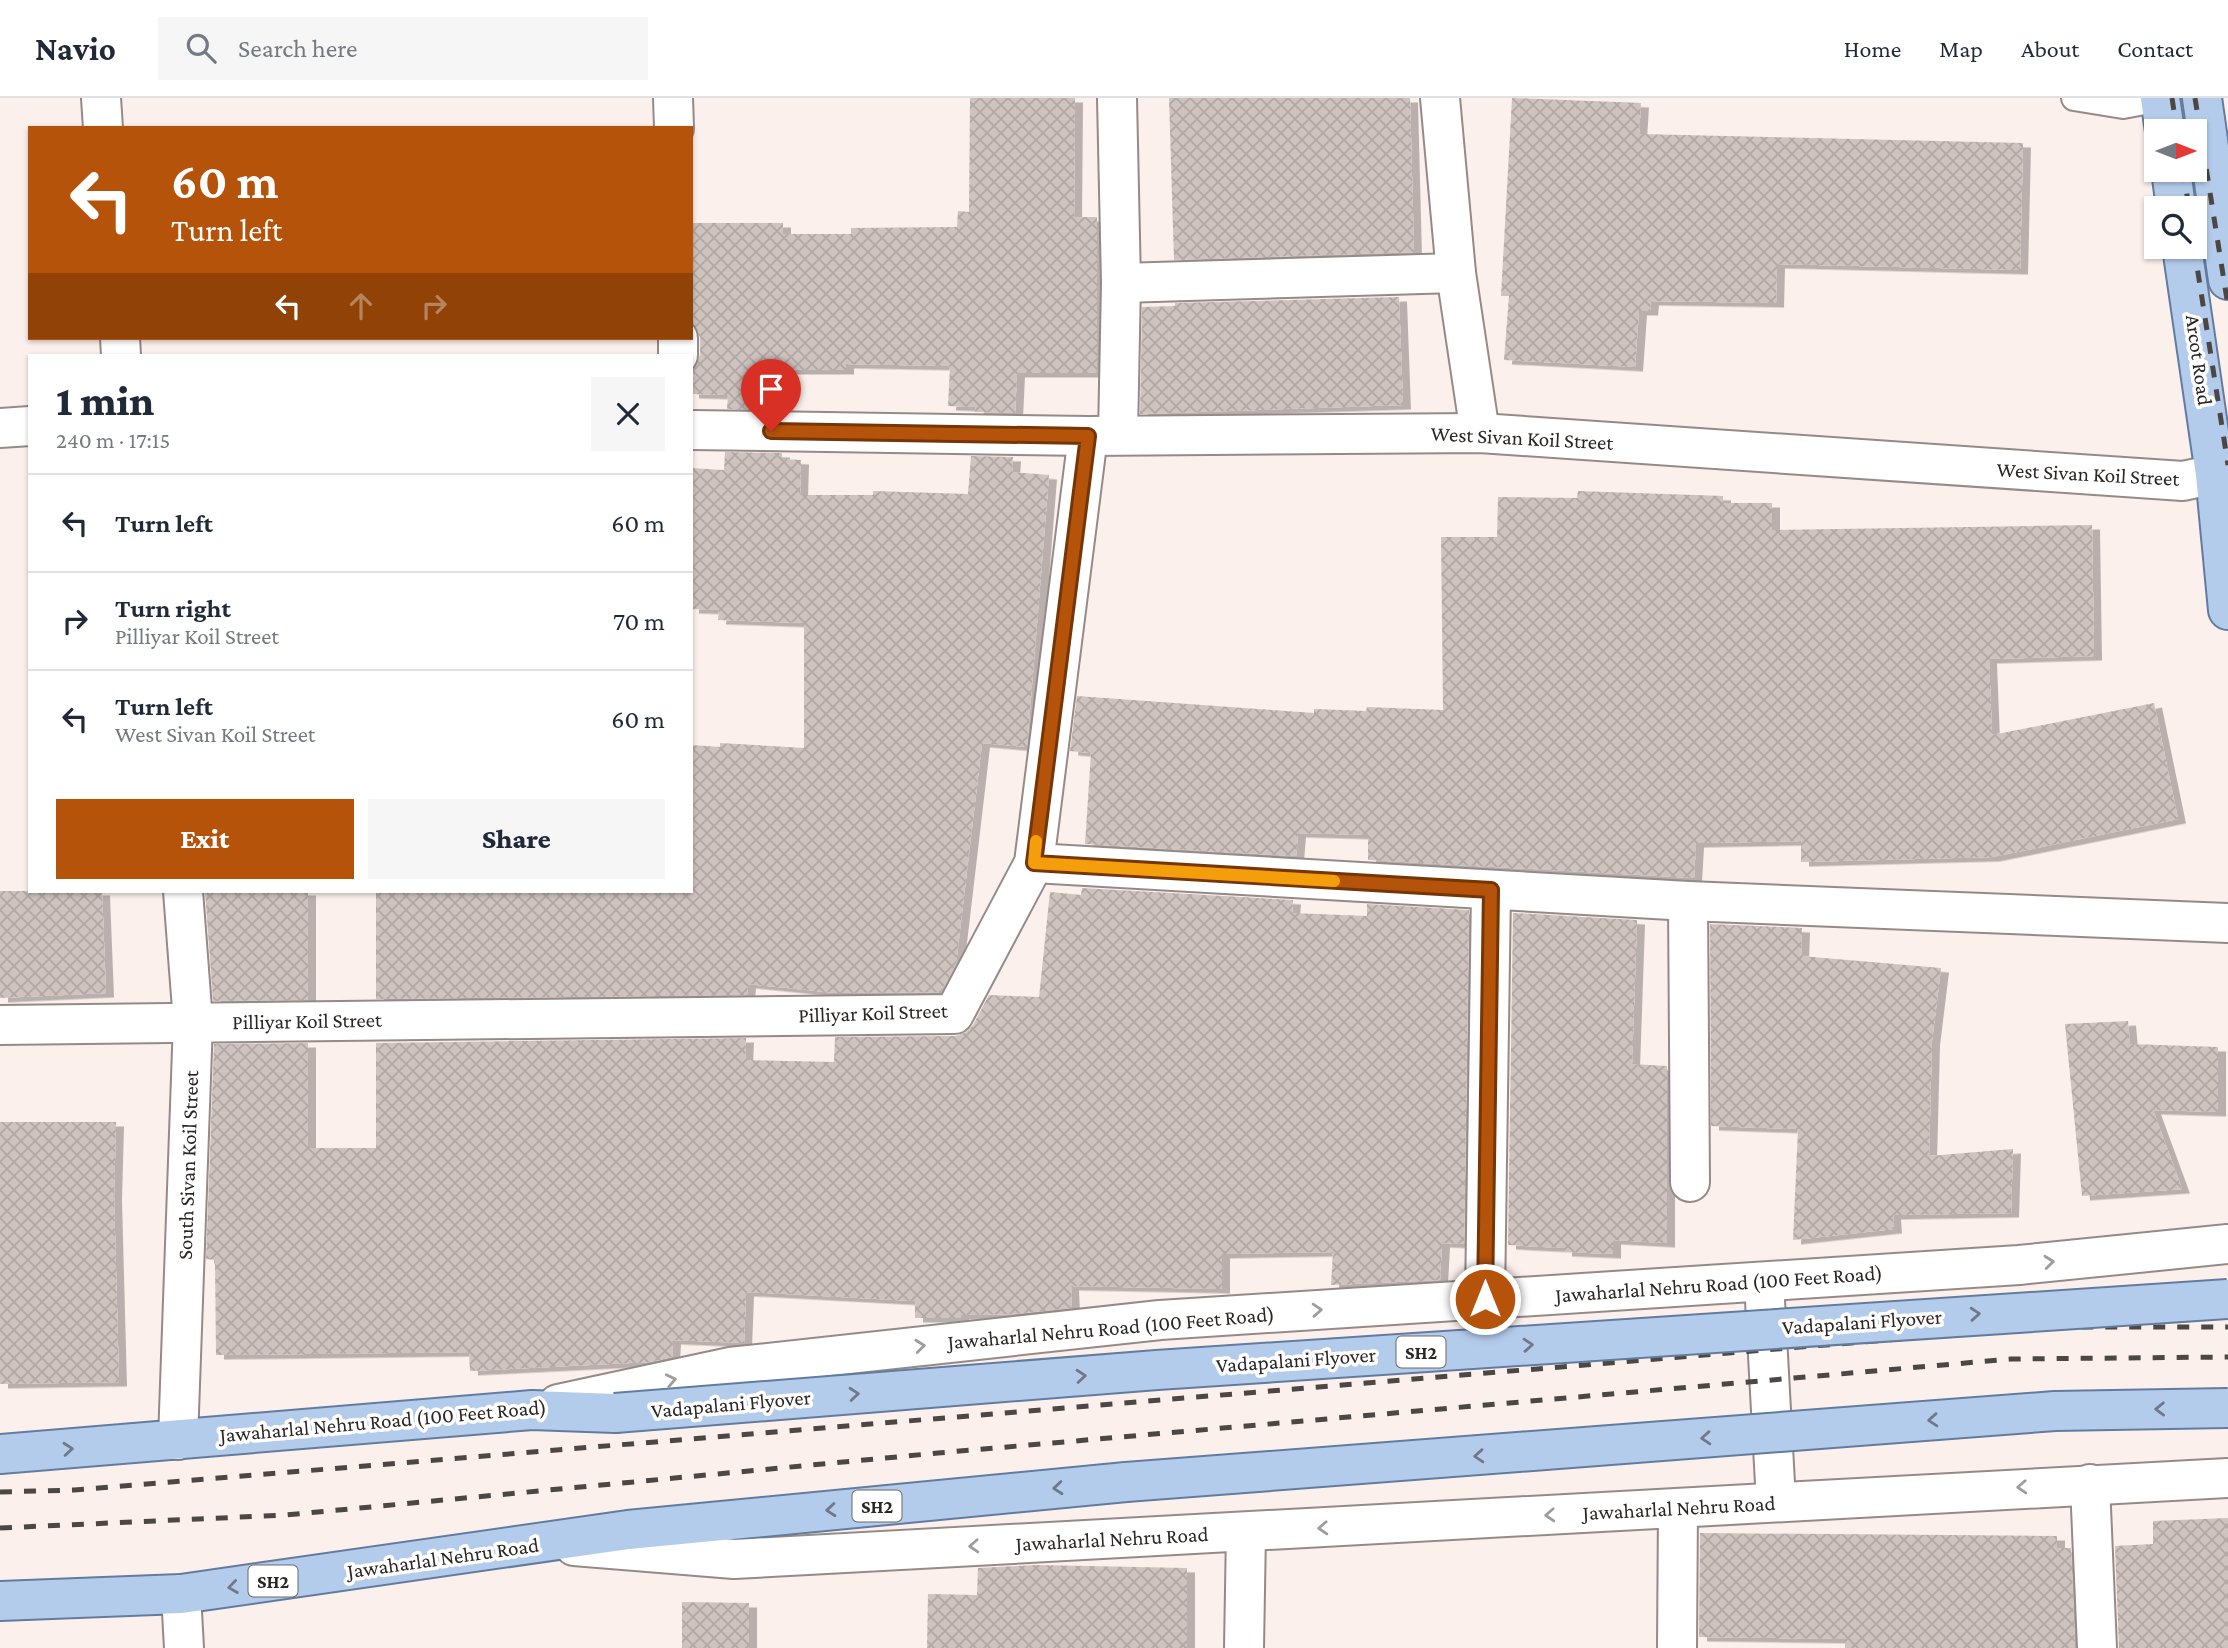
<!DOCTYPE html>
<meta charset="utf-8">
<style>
body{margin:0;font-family:"Crimson Pro",serif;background:#f6f6f7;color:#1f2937;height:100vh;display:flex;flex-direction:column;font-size:26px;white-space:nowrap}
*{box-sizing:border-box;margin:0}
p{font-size:23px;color:#747a83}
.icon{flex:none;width:38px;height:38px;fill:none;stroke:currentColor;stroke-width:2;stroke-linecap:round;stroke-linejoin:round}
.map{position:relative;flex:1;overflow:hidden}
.sheet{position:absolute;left:28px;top:256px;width:665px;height:539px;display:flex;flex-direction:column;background:#fff;border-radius:0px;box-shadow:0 2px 5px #0004}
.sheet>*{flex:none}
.hud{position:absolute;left:28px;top:28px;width:665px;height:214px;border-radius:0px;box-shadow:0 2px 5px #0004;background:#b45309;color:#fff;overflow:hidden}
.needle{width:46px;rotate:90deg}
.controls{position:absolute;left:2144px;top:21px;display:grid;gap:14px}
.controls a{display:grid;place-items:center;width:63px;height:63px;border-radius:0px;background:#fff;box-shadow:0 2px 5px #0004;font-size:35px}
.pin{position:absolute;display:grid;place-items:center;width:60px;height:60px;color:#fff;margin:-72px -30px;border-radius:50% 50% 50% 0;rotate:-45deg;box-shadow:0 0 7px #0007}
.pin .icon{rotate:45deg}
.me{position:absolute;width:77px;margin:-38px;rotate:0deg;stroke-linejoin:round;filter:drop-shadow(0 0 5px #0008)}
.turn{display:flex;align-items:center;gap:24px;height:147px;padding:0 28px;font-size:32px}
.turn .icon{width:91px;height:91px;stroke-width:2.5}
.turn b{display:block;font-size:49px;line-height:60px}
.lanes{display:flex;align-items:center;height:66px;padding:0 28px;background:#0003;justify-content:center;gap:35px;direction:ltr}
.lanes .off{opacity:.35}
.round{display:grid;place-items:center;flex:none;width:74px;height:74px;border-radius:0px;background:#f6f6f7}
.summary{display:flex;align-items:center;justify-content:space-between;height:119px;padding:0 28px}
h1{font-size:42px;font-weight:800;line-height:52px}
.cta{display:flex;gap:14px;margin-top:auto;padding:14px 28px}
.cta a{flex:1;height:80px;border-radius:0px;background:#b45309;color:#fff;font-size:28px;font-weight:800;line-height:80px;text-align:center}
.cta a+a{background:#f6f6f7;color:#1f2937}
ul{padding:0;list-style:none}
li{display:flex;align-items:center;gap:21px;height:98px;padding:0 28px;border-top:2px solid #e0e1e3}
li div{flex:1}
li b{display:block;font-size:26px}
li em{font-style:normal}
header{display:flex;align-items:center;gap:42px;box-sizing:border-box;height:98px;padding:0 35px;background:#fff;border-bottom:2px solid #e0e1e3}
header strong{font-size:33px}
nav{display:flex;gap:38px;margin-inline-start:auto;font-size:24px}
.search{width:490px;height:63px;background:#f6f6f7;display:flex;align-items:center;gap:18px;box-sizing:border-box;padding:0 24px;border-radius:0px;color:#747a83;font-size:26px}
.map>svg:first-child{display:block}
.building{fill:url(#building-cross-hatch);filter:url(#shadow)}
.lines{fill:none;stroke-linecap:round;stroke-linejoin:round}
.service-casing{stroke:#958a87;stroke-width:28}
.minor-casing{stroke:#958a87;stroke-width:42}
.tertiary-casing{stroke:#958a87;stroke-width:42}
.primary-casing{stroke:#637c9e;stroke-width:42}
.service{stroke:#fff;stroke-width:24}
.minor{stroke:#fff;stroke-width:38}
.tertiary{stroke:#fff;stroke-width:38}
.primary{stroke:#b4ccec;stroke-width:38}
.rail{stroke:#4c4745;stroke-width:5;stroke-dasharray:12 12;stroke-linecap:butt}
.primary-bridge-casing{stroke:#637c9e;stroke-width:42;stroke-linecap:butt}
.primary-bridge{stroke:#b4ccec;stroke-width:38}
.oneway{stroke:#9f9d9c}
.oneway2{stroke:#6f7988}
.route-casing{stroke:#753606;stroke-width:18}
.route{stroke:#b45309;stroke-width:12}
.slow{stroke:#f59e0b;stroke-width:12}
.labels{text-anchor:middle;stroke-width:7;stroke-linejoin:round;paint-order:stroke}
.shield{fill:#fff;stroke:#6a6766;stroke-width:2}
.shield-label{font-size:19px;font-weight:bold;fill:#2a2624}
.street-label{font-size:21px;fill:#2a2624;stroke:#fff}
</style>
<header>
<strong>Navio</strong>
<div class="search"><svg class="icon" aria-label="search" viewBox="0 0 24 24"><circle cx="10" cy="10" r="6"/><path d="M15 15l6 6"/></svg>Search here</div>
<nav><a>Home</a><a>Map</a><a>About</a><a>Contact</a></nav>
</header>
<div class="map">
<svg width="2228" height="1550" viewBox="0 0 2228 1550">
<defs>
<pattern id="building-cross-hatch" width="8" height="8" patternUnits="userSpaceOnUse" patternTransform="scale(1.75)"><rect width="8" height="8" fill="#cec3bf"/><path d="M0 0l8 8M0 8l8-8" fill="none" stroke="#b1a7a4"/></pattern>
<filter id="shadow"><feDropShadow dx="8" dy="4.5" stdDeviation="0" flood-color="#0004"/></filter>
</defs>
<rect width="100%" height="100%" fill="#fcf0ed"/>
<g class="building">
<path d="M 970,0 L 1075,0 L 1074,119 L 1097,119 L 1097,275 L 1017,275 L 1015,315 L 975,314 L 976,309 L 948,308 L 950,268 L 846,266 L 846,272 L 783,272 L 783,312 L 727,311 L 728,297 L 691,296 L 691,274 L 700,257 L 700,239 L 692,224 L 692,125 L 783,125 L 783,136 L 851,136 L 851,130 L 957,129 L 958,113 L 969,114 Z"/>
<path d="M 1169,0 L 1410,0 L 1414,154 L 1174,162 Z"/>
<path d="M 1512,0 L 1641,5 L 1639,36 L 2023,45 L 2020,172 L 1777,166 L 1776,205 L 1651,203 L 1650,213 L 1639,213 L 1635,269 L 1504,262 L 1509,198 L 1501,198 Z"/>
<path d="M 1399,199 L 1403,307 L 1140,316 L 1142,209 L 1175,208 L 1175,205 Z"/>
<path d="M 725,354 L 782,355 L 782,361 L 801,362 L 800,397 L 873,397 L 873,393 L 968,396 L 971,358 L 1013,359 L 1012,374 L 1049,377 L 1027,649 L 982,645 L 956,866 L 941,894 L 836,895 L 748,886 L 747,897 L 376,901 L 376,793 L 691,793 L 691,647 L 720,649 L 720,645 L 804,650 L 804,525 L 718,522 L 719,512 L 691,511 L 691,370 L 724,372 Z"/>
<path d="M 1578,393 L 1723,398 L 1723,405 L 1772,405 L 1772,432 L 2092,427 L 2094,558 L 1989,561 L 1992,637 L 2154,605 L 2178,721 L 1992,759 L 1801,764 L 1801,743 L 1696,745 L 1694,780 L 1368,762 L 1368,737 L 1298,735 L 1296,758 L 1085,746 L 1091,655 L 1070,653 L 1077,598 L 1314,615 L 1314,611 L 1366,613 L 1367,609 L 1443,612 L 1441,439 L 1497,439 L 1498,399 L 1577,400 Z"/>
<path d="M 1082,790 L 1293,802 L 1292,815 L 1367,818 L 1367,806 L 1469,812 L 1464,1146 L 1442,1145 L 1440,1182 L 1331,1187 L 1333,1154 L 1222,1156 L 1222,1191 L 1071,1188 L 1072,1210 L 1015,1216 L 961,1217 L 961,1220 L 915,1220 L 915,1203 L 746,1194 L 744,1245 L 673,1242 L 672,1259 L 650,1264 L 470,1273 L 469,1254 L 216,1257 L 215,1162 L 206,1161 L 214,946 L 308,945 L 308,1050 L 376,1050 L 376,945 L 746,940 L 745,962 L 834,964 L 835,939 L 955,938 L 966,934 L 973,927 L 989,897 L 1039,899 L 1050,794 L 1081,797 Z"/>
<path d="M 0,793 L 102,793 L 106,895 L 0,900 Z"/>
<path d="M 205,793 L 308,793 L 308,902 L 213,903 Z"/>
<path d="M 1513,815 L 1637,822 L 1632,966 L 1667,968 L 1667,1145 L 1613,1142 L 1613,1156 L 1564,1154 L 1564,1150 L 1508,1147 Z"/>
<path d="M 1710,826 L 1802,830 L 1801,858 L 1941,870 L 1932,943 L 1929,1058 L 2013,1051 L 2011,1115 L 1893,1117 L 1894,1131 L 1793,1142 L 1798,1031 L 1711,1028 Z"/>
<path d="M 2128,923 L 2130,946 L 2218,949 L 2218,1014 L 2153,1012 L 2182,1091 L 2082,1098 L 2065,926 Z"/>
<path d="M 0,1024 L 116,1024 L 114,1098 L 119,1284 L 0,1286 Z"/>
<path d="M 2228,1420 L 2228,1550 L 2119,1550 L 2115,1448 L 2153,1446 L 2153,1423 Z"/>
<path d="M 1700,1435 L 2057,1438 L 2057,1450 L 2071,1450 L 2075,1550 L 1845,1550 L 1845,1541 L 1699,1539 Z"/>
<path d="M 1036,1467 L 1187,1470 L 1187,1550 L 927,1550 L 928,1496 L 977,1497 L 978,1470 Z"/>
<path d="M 682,1504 L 749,1505 L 749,1550 L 682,1550 Z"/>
</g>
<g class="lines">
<g class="service-casing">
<path id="service" d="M 2074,0 L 2123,8 L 2160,1"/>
</g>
<g class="minor-casing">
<g id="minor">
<path d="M 101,0 L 103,30"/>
<path d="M 673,0 L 674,30"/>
<path d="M 1117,0 L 1121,185 L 1118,337"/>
<path d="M 1440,0 L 1456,175 L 1480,335"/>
<path d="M 1121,185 L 1456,175"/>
<path d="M 120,240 L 121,257"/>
<path d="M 678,240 L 678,257"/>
<path d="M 0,330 L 30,328"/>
<path d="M 691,332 L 1088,338 L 1480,335 L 2183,383 L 2215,376"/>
<path d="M 1034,765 L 1688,803 L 2228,825"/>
<path d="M 1688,803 L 1690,1084"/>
<path d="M 0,927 L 954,916 L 1034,765 L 1088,338"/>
<path d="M 1485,1201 L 1491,792"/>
<path d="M 178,1342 L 193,924 L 183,793"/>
<path d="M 2090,1386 L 2097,1550"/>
<path d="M 181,1496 L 184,1550"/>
<path d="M 1244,1550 L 1246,1434"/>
<path d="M 1677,1550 L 1678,1410"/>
</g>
</g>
<g class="tertiary-casing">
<g id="tertiary">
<path d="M 1764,1184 L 1776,1404"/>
<path d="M 558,1306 L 730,1269 L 1160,1222 L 2019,1167 L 2228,1146"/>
<path d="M 574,1448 L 734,1461 L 2228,1380"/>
</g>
</g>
<g class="primary-casing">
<g id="primary">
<path d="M 2160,0 L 2165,33"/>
<path d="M 2202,0 L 2228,182"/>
<path d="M 2171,72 L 2176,110"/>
<path d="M 2182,149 L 2215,376 L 2228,512"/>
<path d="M 0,1356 L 532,1312 L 615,1315"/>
<path d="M 0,1503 L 181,1496 L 628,1432 L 1126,1384"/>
</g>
</g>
<use href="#service" class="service"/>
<use href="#minor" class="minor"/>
<use href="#tertiary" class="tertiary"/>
<use href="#primary" class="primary"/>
<g class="rail">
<path d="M 2172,0 L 2177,33"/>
<path d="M 2195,0 L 2228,208"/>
<path d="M 2183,72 L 2189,110"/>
<path d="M 2194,149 L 2228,367"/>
<path d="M 0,1394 L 74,1392 L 2043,1229 L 2228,1229"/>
<path d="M 0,1430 L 286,1417 L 938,1355 L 2011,1261 L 2228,1259"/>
</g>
<g class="primary-bridge-casing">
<g id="primary-bridge">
<path d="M 615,1315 L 1157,1272 L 2228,1201"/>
<path d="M 1126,1384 L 2055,1313 L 2228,1310"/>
</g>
</g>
<use href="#primary-bridge" class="primary-bridge"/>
</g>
<defs><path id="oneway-chevron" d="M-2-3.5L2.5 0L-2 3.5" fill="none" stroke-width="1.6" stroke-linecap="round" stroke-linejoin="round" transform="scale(1.75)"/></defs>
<g class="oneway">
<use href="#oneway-chevron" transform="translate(2049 1164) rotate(-6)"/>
<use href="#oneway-chevron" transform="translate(1317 1212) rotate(-4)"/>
<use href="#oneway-chevron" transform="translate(920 1248) rotate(-6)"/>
<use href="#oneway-chevron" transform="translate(671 1282) rotate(-12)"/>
<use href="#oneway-chevron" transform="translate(2022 1389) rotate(177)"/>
<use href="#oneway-chevron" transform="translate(1550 1417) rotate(177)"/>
<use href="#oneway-chevron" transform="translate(1323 1430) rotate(177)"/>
<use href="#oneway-chevron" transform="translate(974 1448) rotate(177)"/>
</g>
<g class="oneway2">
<use href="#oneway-chevron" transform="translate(1975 1216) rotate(-4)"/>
<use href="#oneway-chevron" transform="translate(1528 1247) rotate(-4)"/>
<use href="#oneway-chevron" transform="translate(1081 1278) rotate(-5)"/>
<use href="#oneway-chevron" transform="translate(854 1296) rotate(-5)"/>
<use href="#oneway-chevron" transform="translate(2160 1311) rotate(179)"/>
<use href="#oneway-chevron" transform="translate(1933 1322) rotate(176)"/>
<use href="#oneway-chevron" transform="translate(1706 1340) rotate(176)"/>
<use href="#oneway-chevron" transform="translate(68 1351) rotate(-5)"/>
<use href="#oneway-chevron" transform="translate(1479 1358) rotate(176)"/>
<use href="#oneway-chevron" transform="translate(1058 1390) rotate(175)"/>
<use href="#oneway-chevron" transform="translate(831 1412) rotate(175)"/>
<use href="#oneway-chevron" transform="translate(233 1489) rotate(172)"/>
</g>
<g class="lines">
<g class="route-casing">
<path id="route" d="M 771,333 L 1088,338 L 1034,765 L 1491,792 L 1485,1201"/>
</g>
<use href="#route" class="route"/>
<path class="slow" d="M 1036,743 L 1034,765 L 1334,783"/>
</g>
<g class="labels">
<g class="shield">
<rect x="1396.5" y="1238.5" width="49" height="31" rx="5"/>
<rect x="852.5" y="1392.5" width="49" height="31" rx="5"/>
<rect x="248.5" y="1467.5" width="49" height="31" rx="5"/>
</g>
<g class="shield-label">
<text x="1421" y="1261">SH2</text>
<text x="877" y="1415">SH2</text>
<text x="273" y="1490">SH2</text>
</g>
<g class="street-label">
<text transform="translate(2199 262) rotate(82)" y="7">Arcot Road</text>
<text transform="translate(1522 340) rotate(3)" y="7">West Sivan Koil Street</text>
<text transform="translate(2088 376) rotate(3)" y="7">West Sivan Koil Street</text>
<text transform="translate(873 915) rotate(-2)" y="7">Pilliyar Koil Street</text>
<text transform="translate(307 923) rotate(-1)" y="7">Pilliyar Koil Street</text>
<text transform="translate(188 1067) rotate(-88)" y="7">South Sivan Koil Street</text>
<text transform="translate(1719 1186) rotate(-4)" y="7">Jawaharlal Nehru Road (100 Feet Road)</text>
<text transform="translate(1862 1224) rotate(-4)" y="7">Vadapalani Flyover</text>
<text transform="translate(1111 1230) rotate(-5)" y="7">Jawaharlal Nehru Road (100 Feet Road)</text>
<text transform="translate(1296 1262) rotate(-4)" y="7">Vadapalani Flyover</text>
<text transform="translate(731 1306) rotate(-5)" y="7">Vadapalani Flyover</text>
<text transform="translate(383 1323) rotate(-5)" y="7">Jawaharlal Nehru Road (100 Feet Road)</text>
<text transform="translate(1679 1410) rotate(-3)" y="7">Jawaharlal Nehru Road</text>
<text transform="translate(1112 1441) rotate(-3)" y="7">Jawaharlal Nehru Road</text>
<text transform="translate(443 1460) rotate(-8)" y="7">Jawaharlal Nehru Road</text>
</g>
</g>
</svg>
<div class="controls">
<a><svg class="needle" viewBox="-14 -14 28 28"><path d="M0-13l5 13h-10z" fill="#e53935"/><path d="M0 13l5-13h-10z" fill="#747a83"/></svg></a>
<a><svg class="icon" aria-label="search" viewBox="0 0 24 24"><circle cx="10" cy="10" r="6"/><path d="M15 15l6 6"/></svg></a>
</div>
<div class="pin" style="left:771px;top:333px;background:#d93025"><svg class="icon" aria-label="arrive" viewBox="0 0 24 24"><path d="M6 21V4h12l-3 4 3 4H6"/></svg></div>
<svg class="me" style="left:1485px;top:1201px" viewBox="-20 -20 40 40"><circle r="17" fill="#b45309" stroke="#fff" stroke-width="3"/><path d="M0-11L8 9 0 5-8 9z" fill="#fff"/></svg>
<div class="hud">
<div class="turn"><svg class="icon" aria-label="left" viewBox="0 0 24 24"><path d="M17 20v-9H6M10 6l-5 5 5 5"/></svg><div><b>60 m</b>Turn left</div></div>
<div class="lanes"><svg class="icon" aria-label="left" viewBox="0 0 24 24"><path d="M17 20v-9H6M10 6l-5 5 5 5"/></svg><svg class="icon off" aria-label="ahead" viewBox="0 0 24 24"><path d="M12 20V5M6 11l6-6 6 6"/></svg><svg class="icon off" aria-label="right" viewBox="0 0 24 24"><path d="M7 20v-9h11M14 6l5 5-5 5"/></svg></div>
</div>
<section class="sheet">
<div class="summary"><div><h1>1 min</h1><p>240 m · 17:15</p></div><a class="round"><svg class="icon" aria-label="close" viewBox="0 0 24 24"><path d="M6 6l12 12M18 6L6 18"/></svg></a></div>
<ul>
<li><svg class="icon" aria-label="left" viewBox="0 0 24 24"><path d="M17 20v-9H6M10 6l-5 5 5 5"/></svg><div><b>Turn left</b></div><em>60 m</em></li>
<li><svg class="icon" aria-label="right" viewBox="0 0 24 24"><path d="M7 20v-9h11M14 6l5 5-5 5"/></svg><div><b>Turn right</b><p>Pilliyar Koil Street</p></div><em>70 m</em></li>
<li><svg class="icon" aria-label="left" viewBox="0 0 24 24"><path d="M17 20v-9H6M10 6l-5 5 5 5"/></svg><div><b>Turn left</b><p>West Sivan Koil Street</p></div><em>60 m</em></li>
</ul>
<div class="cta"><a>Exit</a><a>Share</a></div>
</section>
</div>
